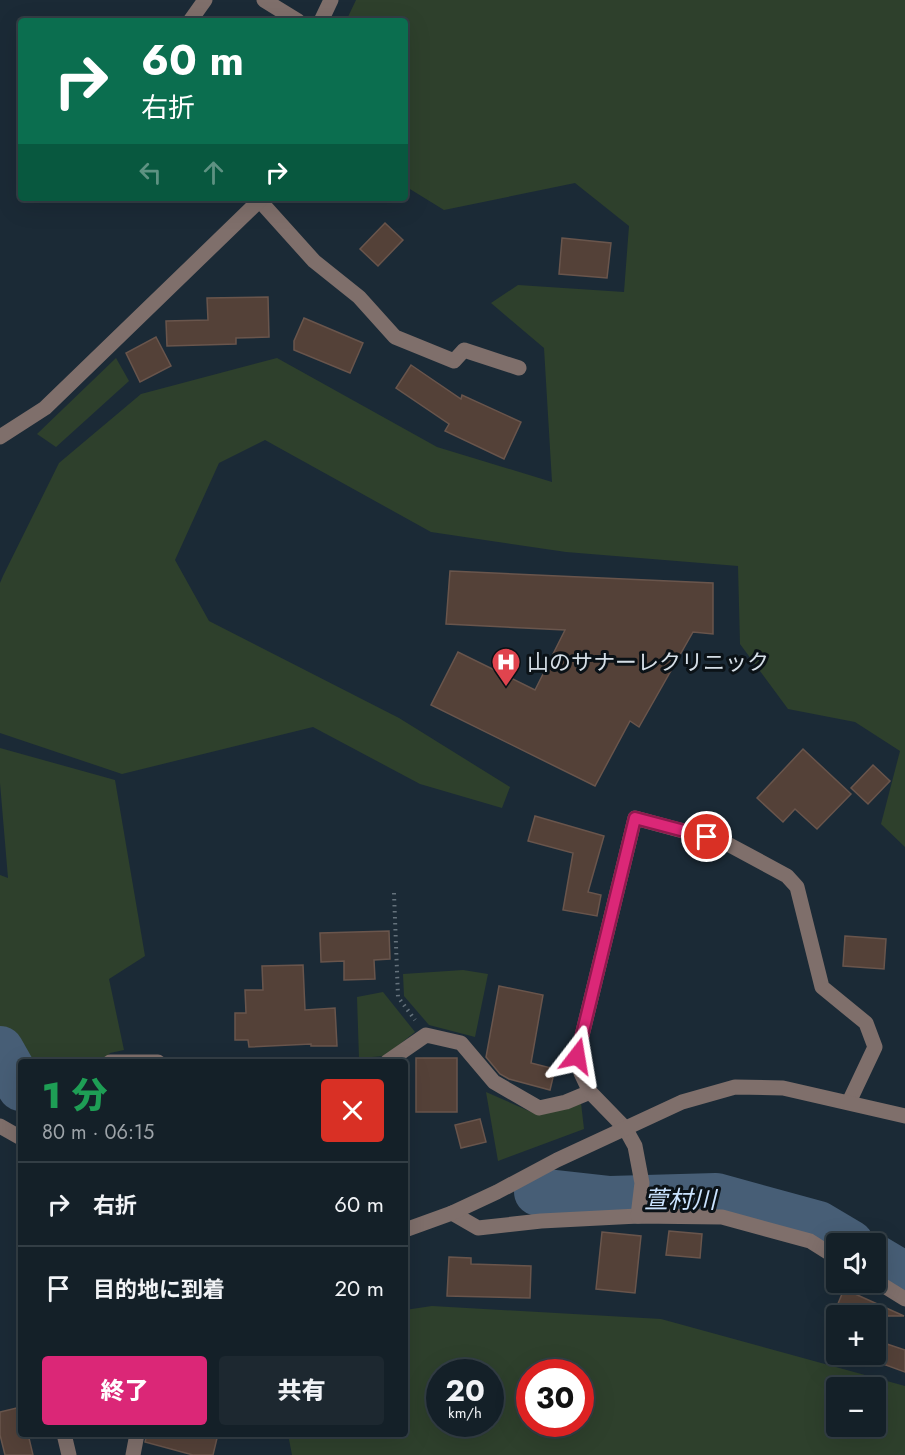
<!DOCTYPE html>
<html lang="ja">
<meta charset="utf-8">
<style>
body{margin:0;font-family:Jost,"Noto Sans JP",sans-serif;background:#1d2830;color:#f1f3f6;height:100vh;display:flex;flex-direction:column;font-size:22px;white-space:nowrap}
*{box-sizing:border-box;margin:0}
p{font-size:20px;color:#9da3a8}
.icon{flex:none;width:33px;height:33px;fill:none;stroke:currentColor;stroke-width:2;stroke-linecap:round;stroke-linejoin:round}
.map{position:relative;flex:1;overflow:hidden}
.details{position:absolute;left:18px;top:1059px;width:390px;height:378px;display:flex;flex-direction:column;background:#142028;border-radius:6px;box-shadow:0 6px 24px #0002,0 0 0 2px #333e45}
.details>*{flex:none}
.banner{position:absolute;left:18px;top:18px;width:390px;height:183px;border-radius:6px;box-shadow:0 6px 24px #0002,0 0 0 2px #333e45;background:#0b6e4f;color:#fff;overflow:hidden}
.tools{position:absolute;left:826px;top:1233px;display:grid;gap:12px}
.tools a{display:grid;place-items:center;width:60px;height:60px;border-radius:6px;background:#142028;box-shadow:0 6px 24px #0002,0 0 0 2px #333e45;font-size:30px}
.speed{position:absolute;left:426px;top:1359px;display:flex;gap:12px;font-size:30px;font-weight:700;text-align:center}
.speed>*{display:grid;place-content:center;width:78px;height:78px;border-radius:50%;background:#142028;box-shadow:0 6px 24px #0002,0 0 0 2px #333e45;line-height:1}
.speed small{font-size:15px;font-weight:400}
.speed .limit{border:9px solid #d22;background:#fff;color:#111}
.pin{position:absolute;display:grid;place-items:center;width:51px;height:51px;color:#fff;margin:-26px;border:3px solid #fff;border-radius:50%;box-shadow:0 2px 6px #0007}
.me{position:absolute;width:66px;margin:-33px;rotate:14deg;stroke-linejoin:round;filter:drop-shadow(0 0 4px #0008)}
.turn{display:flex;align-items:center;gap:21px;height:126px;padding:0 24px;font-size:27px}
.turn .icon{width:78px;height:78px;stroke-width:2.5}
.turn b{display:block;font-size:42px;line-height:51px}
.lanes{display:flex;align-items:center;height:57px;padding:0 24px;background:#0003;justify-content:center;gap:30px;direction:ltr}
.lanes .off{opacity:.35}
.round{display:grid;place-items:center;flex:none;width:63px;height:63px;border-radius:6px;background:#1d2830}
.headline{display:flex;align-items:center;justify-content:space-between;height:102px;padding:0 24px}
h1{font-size:36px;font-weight:800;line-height:45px;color:#1e9e55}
.action{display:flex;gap:12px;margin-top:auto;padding:12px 24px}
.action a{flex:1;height:69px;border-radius:6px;background:#db2777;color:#fff;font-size:24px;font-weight:800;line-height:69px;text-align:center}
.action a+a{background:#1d2830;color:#f1f3f6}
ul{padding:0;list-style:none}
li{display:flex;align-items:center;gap:18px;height:84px;padding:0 24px;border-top:2px solid #333e45}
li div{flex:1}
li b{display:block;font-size:22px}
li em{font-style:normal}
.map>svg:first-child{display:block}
.green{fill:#2e402c;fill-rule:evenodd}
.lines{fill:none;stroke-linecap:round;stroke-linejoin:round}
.river{stroke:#475e76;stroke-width:48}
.building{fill:#544138;stroke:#69554c;stroke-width:1.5}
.path{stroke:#65727c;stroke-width:4;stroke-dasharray:1.5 4.5;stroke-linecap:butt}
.minor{stroke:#7f6f6b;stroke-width:15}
.route-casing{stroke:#8e194d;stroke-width:15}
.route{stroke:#db2777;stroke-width:10}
.labels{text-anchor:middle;stroke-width:6;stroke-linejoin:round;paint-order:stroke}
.poi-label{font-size:22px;fill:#d5dee6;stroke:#0b1217;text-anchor:start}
.water-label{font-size:24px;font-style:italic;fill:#cae3ff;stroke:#0b1217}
</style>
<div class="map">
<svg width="905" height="1455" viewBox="0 0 905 1455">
<rect width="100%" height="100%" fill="#1b2a36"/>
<g class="green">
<path d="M 356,0 L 905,0 L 905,847 L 881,824 L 900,751 L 855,722 L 788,709 L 740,644 L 738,566 L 566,552 L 431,532 L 265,440 L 219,463 L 175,560 L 209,621 L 399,718 L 510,787 L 502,808 L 420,784 L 313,727 L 122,774 L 0,733 L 0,583 L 3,576 L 59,463 L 141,394 L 277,358 L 437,447 L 552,482 L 544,348 L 491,303 L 518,285 L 624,292 L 629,226 L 575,183 L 444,210 L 405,186 L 405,21 L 346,21 Z"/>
<path d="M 116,358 L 129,381 L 56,447 L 37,434 Z"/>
<path d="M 0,748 L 115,780 L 145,956 L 109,979 L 124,1050 L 110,1053 L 102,1062 L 21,1062 L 21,1070 L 0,1037 L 0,875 L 8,878 L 0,783 Z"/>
<path d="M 463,970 L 488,974 L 475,1037 L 429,1025 L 404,996 L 403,974 Z"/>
<path d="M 383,992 L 415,1032 L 385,1056 L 359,1058 L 357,997 Z"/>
<path d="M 486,1092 L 538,1115 L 581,1103 L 584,1129 L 498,1161 Z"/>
<path d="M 432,1306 L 661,1319 L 905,1386 L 905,1455 L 292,1455 L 288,1434 L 405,1434 L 405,1310 ZM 440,1372 L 490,1372 L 490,1424 L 440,1424 ZM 530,1372 L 580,1372 L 580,1424 L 530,1424 ZM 837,1388 L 876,1388 L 876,1426 L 837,1426 Z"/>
</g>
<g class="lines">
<g class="river">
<path d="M 0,1050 L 21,1087"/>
<path d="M 538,1192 L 610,1200 L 716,1197 L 818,1225 L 850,1244"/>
<path d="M 876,1259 L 905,1276"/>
</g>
</g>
<g class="building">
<path d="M 385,223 L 403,240 L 378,266 L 360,249 Z"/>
<path d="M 562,238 L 611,243 L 607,278 L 559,274 Z"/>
<path d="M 268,297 L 269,337 L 236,338 L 236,344 L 167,346 L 166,321 L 208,320 L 207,298 Z"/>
<path d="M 304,318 L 363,343 L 350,373 L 294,350 L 294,341 Z"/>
<path d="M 156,337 L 171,366 L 140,382 L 126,353 Z"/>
<path d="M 411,365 L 461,399 L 462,395 L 521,422 L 504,459 L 445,431 L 449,424 L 396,388 Z"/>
<path d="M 450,571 L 713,583 L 713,634 L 693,632 L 639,727 L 630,721 L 595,786 L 431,705 L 458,652 L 535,690 L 565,630 L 446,624 Z"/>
<path d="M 803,749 L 851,794 L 817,829 L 795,809 L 783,822 L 757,798 Z"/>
<path d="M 873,765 L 890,781 L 868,804 L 851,788 Z"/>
<path d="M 535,816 L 604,836 L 588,892 L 601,895 L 597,916 L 563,910 L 573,853 L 528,841 Z"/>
<path d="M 389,931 L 390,959 L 374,960 L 375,979 L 344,980 L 344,961 L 321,962 L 320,933 Z"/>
<path d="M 845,936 L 886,939 L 884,969 L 843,966 Z"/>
<path d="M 303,965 L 305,1010 L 335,1008 L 337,1046 L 311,1046 L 311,1044 L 249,1047 L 248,1040 L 235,1040 L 235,1013 L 246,1013 L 245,990 L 263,990 L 262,966 Z"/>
<path d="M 499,986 L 543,995 L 531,1063 L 555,1069 L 550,1090 L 509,1079 L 500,1074 L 486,1057 Z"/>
<rect x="416" y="1058" width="41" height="54"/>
<path d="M 480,1119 L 486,1142 L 461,1148 L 455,1125 Z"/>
<path d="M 669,1231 L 702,1234 L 700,1258 L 666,1255 Z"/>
<path d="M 602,1232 L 641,1236 L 635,1293 L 596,1289 Z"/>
<path d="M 449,1257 L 471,1258 L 471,1264 L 531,1266 L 530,1298 L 447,1296 Z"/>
<path d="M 844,1289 L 904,1316 L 833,1316 Z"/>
<path d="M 878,1341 L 905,1350 L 905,1372 L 872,1360 L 874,1354 L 876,1354 L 876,1347 Z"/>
<path d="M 21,1407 L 21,1434 L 28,1434 L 33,1455 L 5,1455 L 0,1435 L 0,1412 Z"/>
<path d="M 147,1434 L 218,1434 L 213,1455 L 193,1455 L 145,1442 Z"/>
</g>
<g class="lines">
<path class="path" d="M 394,893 L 398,997 L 415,1020"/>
<g class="minor">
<path d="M 264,0 L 298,21"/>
<path d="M 190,21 L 205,0"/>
<path d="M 321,21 L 331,0"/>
<path d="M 260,201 L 314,261 L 359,297 L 395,337 L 454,361 L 464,350 L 519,368"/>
<path d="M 0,437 L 45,408 L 262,198"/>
<path d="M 110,1062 L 158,1062"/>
<path d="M 387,1062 L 426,1035 L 461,1043 L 494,1082 L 539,1108 L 566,1102 L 590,1092"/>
<path d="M 0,1126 L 21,1138"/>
<path d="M 452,1213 L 478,1228 L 541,1221 L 638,1216 L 722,1217 L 810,1241 L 837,1258"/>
<path d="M 638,1216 L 642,1183 L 635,1146 L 625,1128 L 590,1092 L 581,1073 L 577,1056 L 635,818 L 724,842 L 787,876 L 797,887 L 822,987 L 866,1023 L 875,1047 L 849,1102"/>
<path d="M 405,1230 L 452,1213 L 497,1192 L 557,1160 L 682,1102 L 735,1087 L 783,1088 L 905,1116"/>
<path d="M 876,1281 L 905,1299"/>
<path d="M 64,1434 L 69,1455"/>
<path d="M 133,1455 L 137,1434"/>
</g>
</g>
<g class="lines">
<g class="route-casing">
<path id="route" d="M 577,1056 L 635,818 L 707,837"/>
</g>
<use href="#route" class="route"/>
</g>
<defs>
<g id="hospital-pin" transform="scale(1.5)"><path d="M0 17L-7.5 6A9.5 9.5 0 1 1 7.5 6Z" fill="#e0444e" stroke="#0b1217"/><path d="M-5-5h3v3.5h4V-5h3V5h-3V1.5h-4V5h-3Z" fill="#fff"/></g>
</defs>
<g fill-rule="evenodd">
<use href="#hospital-pin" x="506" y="662"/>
</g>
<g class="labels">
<g class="poi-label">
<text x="527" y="670">山のサナーレクリニック</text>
</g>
<g class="water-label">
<text x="680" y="1208">萱村川</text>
</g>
</g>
</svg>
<div class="tools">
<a><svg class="icon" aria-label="sound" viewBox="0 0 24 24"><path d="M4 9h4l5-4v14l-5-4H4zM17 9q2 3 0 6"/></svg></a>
<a>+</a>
<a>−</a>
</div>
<div class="speed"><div>20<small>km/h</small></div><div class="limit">30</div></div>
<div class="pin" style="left:707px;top:837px;background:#d93025"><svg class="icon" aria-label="arrive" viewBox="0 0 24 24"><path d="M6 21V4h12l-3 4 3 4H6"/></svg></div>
<svg class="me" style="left:577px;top:1056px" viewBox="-20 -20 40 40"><path d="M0-17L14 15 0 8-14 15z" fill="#db2777" stroke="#fff" stroke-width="4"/></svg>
<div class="banner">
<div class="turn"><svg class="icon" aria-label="right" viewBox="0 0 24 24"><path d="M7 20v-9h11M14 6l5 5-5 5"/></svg><div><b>60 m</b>右折</div></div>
<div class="lanes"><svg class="icon off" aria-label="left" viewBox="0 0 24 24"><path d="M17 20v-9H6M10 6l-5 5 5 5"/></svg><svg class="icon off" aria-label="ahead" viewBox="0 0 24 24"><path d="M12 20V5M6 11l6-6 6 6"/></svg><svg class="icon" aria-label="right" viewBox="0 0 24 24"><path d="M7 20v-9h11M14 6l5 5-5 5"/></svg></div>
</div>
<section class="details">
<div class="headline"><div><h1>1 分</h1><p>80 m · 06:15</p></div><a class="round" style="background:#d93025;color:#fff"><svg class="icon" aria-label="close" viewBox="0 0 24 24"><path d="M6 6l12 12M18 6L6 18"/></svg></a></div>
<ul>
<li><svg class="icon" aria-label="right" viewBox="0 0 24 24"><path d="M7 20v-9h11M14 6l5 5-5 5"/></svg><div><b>右折</b></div><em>60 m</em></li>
<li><svg class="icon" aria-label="arrive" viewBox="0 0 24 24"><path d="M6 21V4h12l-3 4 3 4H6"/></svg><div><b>目的地に到着</b></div><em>20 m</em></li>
</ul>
<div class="action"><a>終了</a><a>共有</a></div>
</section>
</div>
